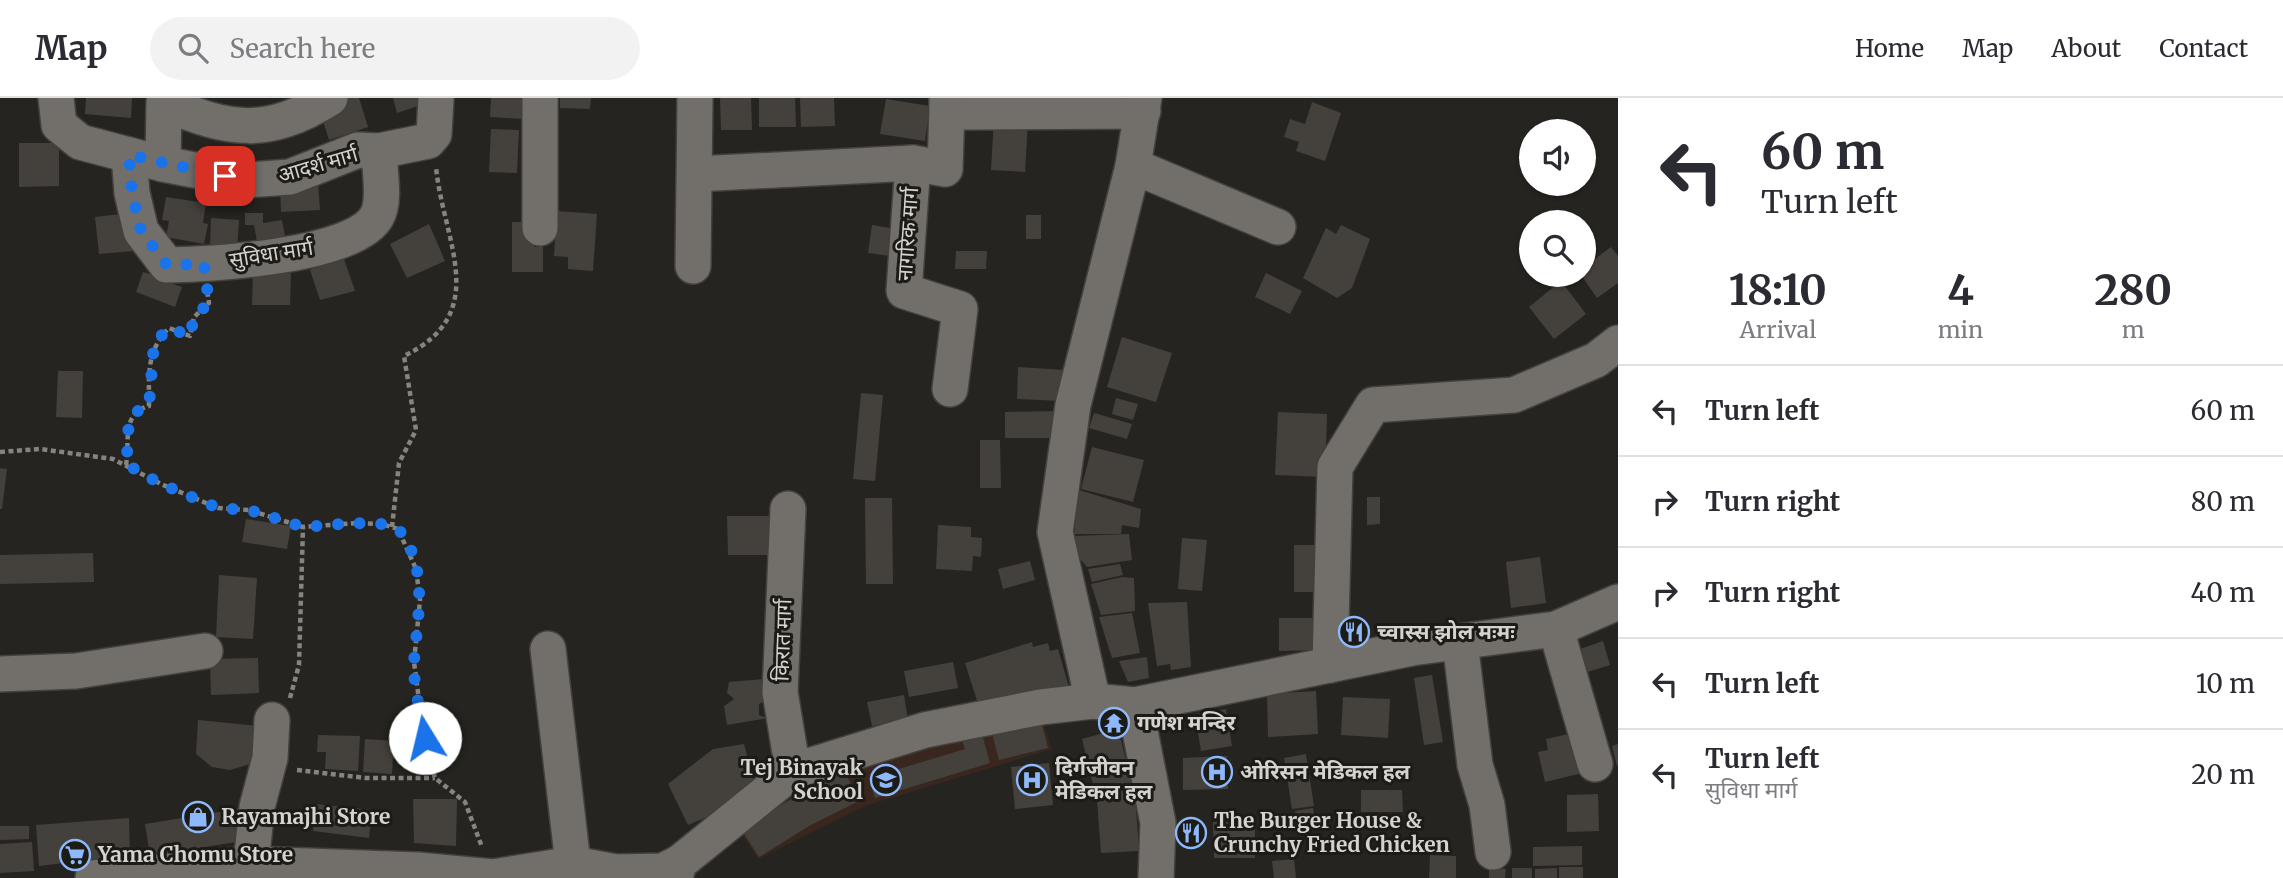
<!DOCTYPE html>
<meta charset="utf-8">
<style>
body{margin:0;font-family:Merriweather,"Noto Sans Devanagari",serif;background:#f2f2f3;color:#2b2b33;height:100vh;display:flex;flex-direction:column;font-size:26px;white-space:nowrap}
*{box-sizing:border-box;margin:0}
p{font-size:23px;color:#7c7c81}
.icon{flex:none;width:38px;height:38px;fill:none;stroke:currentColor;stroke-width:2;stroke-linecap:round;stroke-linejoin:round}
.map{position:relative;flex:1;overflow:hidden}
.drawer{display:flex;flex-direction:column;background:#fff;width:665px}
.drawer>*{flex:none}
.hud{background:#fff;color:#2b2b33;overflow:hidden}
.fabs{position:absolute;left:1519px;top:21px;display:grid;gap:14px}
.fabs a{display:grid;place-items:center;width:77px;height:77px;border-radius:50%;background:#fff;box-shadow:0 2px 5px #0004;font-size:35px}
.pin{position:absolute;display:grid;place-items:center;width:60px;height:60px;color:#fff;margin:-30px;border-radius:14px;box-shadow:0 4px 10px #0006}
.me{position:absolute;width:77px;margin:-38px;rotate:351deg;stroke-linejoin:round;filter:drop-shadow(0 0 5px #0008)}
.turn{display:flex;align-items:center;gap:24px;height:147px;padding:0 28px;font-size:32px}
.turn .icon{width:91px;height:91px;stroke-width:2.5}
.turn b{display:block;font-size:49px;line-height:60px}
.eta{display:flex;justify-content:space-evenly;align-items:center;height:119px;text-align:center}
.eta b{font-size:42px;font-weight:700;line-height:49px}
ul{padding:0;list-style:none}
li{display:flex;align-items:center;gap:21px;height:91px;padding:0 28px;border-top:2px solid #e1e1e2}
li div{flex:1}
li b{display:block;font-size:26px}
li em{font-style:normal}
header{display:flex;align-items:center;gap:42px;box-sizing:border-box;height:98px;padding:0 35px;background:#fff;border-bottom:2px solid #e1e1e2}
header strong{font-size:33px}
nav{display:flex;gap:38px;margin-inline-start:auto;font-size:24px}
.search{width:490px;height:63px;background:#f2f2f3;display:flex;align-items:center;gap:18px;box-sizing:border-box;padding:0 24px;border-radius:38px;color:#7c7c81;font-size:26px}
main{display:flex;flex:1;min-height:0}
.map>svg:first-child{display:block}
.education{fill:#39271f}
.building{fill:#44413c}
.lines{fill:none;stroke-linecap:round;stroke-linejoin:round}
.minor-casing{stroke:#42413d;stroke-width:38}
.path{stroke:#868480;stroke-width:4.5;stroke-dasharray:5 3.5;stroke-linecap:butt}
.minor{stroke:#726f6a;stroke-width:35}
.route{stroke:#1a73e8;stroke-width:12;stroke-dasharray:0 21.6}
.labels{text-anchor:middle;stroke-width:6;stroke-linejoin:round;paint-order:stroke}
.street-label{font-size:21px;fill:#d5d3d0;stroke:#1d1b16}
.poi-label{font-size:21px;font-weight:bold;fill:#d5d3d0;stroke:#1d1b16;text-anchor:start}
</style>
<header>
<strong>Map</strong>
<div class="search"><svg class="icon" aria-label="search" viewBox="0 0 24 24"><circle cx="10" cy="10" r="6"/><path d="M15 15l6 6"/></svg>Search here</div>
<nav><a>Home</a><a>Map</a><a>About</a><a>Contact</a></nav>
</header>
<main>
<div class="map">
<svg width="1618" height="780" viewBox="0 0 1618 780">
<rect width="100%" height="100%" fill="#262420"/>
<path class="education" d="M 1041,618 L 1052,651 L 865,708 L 758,761 L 739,731 L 791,695 L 855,669 Z"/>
<g class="building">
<path d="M 86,0 L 132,0 L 131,20 L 85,16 Z"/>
<path d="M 340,0 L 359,0 L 368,29 L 329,42 L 318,7 Z"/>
<path d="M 393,0 L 419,0 L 421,7 L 397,15 Z"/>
<path d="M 491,0 L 525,0 L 523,21 L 490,19 Z"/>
<path d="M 560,0 L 591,0 L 590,11 L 560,10 Z"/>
<path d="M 720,0 L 751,0 L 752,32 L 721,32 Z"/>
<path d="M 759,0 L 795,0 L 796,29 L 759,29 Z"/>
<path d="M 800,0 L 834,0 L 835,28 L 801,29 Z"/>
<path d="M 886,1 L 930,8 L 925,43 L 880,36 Z"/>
<path d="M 1312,4 L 1341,15 L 1325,63 L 1296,53 L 1299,44 L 1284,39 L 1290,21 L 1305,26 Z"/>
<path d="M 994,20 L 1028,22 L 1025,74 L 991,72 Z"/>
<path d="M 491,31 L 519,32 L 517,75 L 489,74 Z"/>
<path d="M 19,45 L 59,45 L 59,88 L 19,89 Z"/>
<path d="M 318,85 L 320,112 L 281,114 L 280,87 Z"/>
<path d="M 166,99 L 206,105 L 203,125 L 208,126 L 204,146 L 166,139 L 169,123 L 162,122 Z"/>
<path d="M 557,113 L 597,116 L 593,173 L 568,171 L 568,159 L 554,158 Z"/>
<path d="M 129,115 L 133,153 L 99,156 L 95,119 Z"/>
<path d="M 245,115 L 263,115 L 263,125 L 282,122 L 287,149 L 259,154 L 254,127 L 245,127 Z"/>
<rect x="1026" y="117" width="15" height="24"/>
<path d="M 211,120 L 239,122 L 237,152 L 210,151 Z"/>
<path d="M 512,124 L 534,124 L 534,149 L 543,149 L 543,174 L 512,174 Z"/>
<path d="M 429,126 L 445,163 L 407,180 L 390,146 Z"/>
<path d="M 872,127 L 902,132 L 898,159 L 868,155 Z"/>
<path d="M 1341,127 L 1370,141 L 1352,190 L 1337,200 L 1303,180 L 1326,130 L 1336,136 Z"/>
<path d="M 1611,149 L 1618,158 L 1618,185 L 1597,200 L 1581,177 L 1584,177 L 1584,169 Z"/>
<path d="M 956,153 L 987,153 L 986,171 L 955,171 Z"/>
<path d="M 342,155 L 355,193 L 320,202 L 310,172 Z"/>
<path d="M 153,164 L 175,173 L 170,185 L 182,189 L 175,209 L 136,194 L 143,174 L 149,176 Z"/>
<path d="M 253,175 L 291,175 L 290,207 L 252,207 Z"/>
<path d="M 1266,175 L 1302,193 L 1290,216 L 1255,199 Z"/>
<path d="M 1561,183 L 1586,216 L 1554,241 L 1529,209 Z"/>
<path d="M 1122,239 L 1172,255 L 1156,304 L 1107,289 Z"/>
<path d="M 1018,269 L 1064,272 L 1062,303 L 1017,301 Z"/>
<path d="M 58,273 L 83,273 L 82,320 L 56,319 Z"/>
<path d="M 861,295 L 883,297 L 875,383 L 853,381 Z"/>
<path d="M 1116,300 L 1138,306 L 1133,322 L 1112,316 Z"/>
<path d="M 1058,313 L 1058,340 L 1005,340 L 1005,314 Z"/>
<path d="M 1278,314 L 1327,316 L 1325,379 L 1275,377 Z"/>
<path d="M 1094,315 L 1132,326 L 1127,341 L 1089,330 Z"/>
<path d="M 980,342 L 1000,342 L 1001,390 L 980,390 Z"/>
<path d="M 1092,349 L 1144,362 L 1133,404 L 1081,391 Z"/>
<path d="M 0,370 L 7,371 L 2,411 L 0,411 Z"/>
<path d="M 1079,392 L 1141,411 L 1139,430 L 1122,427 L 1121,436 L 1074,436 Z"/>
<path d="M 1367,399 L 1380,399 L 1380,426 L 1367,427 Z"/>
<path d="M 865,400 L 892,400 L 893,486 L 866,486 Z"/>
<path d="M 727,418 L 775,418 L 776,457 L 728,457 Z"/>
<path d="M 246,421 L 291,428 L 287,451 L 242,444 Z"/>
<path d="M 938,427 L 971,429 L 971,439 L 982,440 L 981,459 L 973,458 L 972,473 L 936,471 Z"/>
<path d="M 1129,436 L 1132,462 L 1087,469 L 1075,455 L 1073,438 Z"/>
<path d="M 1182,440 L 1207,442 L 1202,493 L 1178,491 Z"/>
<rect x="1294" y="447" width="33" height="47"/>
<path d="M 93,455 L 94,484 L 0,486 L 0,457 Z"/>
<path d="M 1540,459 L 1546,505 L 1511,510 L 1506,464 Z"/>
<path d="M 1030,463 L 1035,482 L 1003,491 L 998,471 Z"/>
<path d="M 1120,466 L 1123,477 L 1092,484 L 1088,471 Z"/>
<path d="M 219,477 L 257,480 L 253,541 L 216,539 Z"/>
<path d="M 1122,479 L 1134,480 L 1135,513 L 1101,517 L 1091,486 Z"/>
<path d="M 1187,504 L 1191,569 L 1171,572 L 1170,566 L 1157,568 L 1148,505 Z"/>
<path d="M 1132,515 L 1140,555 L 1112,560 L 1099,519 Z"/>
<path d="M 1279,520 L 1324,520 L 1324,552 L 1279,553 Z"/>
<path d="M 1603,543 L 1610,567 L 1584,575 L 1577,552 Z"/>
<path d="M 1032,544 L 1033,549 L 1048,545 L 1050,553 L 1058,551 L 1070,593 L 980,612 L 965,565 Z"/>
<path d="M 1147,559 L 1149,580 L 1128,584 L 1119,563 Z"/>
<path d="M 258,560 L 259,595 L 211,597 L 210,561 Z"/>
<path d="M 953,564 L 958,590 L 909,599 L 904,573 Z"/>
<path d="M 1432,577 L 1443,644 L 1424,647 L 1414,580 Z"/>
<path d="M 765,581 L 769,600 L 759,606 L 759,617 L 768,620 L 727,627 L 724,608 L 734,601 L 727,595 L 729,584 Z"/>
<path d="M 1316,593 L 1318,636 L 1268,639 L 1267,596 Z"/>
<path d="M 904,597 L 908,622 L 872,628 L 867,604 Z"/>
<path d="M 1343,599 L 1390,601 L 1388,640 L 1341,637 Z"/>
<path d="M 1226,611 L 1232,648 L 1201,653 L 1195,616 Z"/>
<path d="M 1040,619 L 1048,650 L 999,662 L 991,632 Z"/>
<path d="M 198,622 L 258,628 L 260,663 L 230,672 L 212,669 L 196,656 Z"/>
<path d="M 1118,631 L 1135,697 L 1139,753 L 1101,755 L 1097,703 L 1082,641 Z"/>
<path d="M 981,633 L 990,665 L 875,700 L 869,680 L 965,651 L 961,639 Z"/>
<path d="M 1582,633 L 1591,673 L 1545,684 L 1538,654 L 1548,652 L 1546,641 Z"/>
<path d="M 318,637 L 360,638 L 358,673 L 325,671 L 326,654 L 317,654 Z"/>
<path d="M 365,641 L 394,643 L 392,676 L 363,674 Z"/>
<path d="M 744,646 L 754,685 L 744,690 L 748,702 L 688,727 L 668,686 L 713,651 Z"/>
<path d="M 1618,646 L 1618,668 L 1617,668 L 1612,648 Z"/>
<path d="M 1306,656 L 1314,708 L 1292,711 L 1284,660 Z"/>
<path d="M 1227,658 L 1228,691 L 1183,692 L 1183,660 Z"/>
<path d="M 1049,665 L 1053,707 L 1015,711 L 1011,669 Z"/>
<path d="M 845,674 L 859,703 L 809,728 L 759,759 L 741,731 L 795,699 Z"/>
<path d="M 1361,692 L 1402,692 L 1403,714 L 1361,714 Z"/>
<path d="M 1598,696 L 1599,733 L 1567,734 L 1567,697 Z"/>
<path d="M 413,701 L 457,701 L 456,748 L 414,745 Z"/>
<path d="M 316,706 L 372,712 L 369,740 L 313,733 Z"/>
<path d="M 243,710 L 248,742 L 150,758 L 145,726 Z"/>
<path d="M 1313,710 L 1316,729 L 1298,732 L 1295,713 Z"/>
<path d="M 129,720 L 130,757 L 39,768 L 36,727 Z"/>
<path d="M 1213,724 L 1255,724 L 1255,760 L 1214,760 Z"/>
<path d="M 0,728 L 29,728 L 29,741 L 0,742 Z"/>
<path d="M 32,744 L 34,773 L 0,775 L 0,746 Z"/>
<path d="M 1582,748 L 1582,767 L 1533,768 L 1533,749 Z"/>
<path d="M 1430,757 L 1456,758 L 1456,780 L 1429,780 Z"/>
<path d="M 1294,761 L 1296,780 L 1274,780 L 1272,763 Z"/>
<rect x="1559" y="769" width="24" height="11"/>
<path d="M 1489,770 L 1506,771 L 1505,780 L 1489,780 Z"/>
<rect x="1512" y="770" width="20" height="10"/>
<path d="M 1557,770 L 1557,780 L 1535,780 L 1535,771 Z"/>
</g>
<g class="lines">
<g class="minor-casing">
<g id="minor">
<path d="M 56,0 L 59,27 L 80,44 L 163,66 L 246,82 L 290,79 L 358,52 L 379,53 L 428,43 L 434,36 L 436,0"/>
<path d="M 540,0 L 540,130"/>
<path d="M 947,0 L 947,9 L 960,14 L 1143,13"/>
<path d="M 129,57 L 132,95 L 141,133 L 167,167 C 211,166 355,159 377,118 C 386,102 379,71 379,53"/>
<path d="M 913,65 L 904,193 L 960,211 L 950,291"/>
<path d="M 163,66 L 164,5 C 230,33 267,39 330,0"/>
<path d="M 1133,68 L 1278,129"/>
<path d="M 696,76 L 913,65 L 945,71 L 947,9"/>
<path d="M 693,168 L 695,0"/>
<path d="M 788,411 L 780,594 L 793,673"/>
<path d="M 1556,531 L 1595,666"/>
<path d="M 1460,544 L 1475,667 L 1487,707 L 1493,754"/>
<path d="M 548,551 L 573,766"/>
<path d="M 1330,567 L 1335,369 L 1373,307 L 1514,297 L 1596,262 L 1618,245"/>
<path d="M 0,576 L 76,573 L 205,553"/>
<path d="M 1093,603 L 1055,434 L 1073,307 L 1133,68 L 1144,0"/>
<path d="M 1135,607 L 1158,725 L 1156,780"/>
<path d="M 251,766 L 257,709 L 270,660 L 272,622"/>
<path d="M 93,780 L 251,766 L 418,772 L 493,779 L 573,766 L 616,774 L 663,773 L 679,765"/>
<path d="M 675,780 L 679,765 L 793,673 L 925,632 L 1041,609 L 1093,603 L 1135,607 L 1412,550 L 1556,531 L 1618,504"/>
</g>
</g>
<g class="path">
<path d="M 0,354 L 40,351 L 113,361 L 161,386 L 218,410 L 249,412 L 303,429 L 356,425 L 382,426 L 398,431 L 416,471 L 420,502 L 414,564 L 424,640 L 435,680 L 465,704 L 482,749"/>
<path d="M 126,367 C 130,344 121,315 149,308 C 149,277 146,253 169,230 L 190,238 L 194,219 L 209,205 L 207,192"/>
<path d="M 392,429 L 399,365 L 416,332 L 404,258 C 493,215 443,143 436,69"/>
<path d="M 290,600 L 299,567 L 303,429"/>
<path d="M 297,672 L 366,680 L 435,680"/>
</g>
<use href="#minor" class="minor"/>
</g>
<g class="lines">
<path class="route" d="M 225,78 L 129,57 L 132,95 L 141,133 L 167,167 L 204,166 L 209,205 L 194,219 L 190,238 L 169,230 L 154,245 L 149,308 C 121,315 130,343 126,366 L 161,386 L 218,410 L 249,412 L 303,429 L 356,425 L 382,426 L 398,431 C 430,468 417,521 414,564 C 413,588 421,616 425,640"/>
</g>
<defs>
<g id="restaurant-ring" transform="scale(1.575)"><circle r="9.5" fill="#1d1b16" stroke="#8db9fc" stroke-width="1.5"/><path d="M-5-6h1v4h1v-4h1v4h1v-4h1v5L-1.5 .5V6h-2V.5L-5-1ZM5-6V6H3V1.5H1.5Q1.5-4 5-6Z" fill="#8db9fc"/></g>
<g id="temple-ring" transform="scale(1.575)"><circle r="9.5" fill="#1d1b16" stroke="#8db9fc" stroke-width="1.5"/><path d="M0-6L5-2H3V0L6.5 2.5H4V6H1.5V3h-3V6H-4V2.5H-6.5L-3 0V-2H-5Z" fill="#8db9fc"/></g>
<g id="hospital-ring" transform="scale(1.575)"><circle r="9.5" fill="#1d1b16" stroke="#8db9fc" stroke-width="1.5"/><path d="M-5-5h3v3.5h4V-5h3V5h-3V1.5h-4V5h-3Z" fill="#8db9fc"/></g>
<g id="school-ring" transform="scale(1.575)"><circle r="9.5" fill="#1d1b16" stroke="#8db9fc" stroke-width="1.5"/><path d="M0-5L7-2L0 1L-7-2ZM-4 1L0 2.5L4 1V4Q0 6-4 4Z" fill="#8db9fc"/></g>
<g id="shop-ring" transform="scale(1.575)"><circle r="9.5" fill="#1d1b16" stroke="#8db9fc" stroke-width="1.5"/><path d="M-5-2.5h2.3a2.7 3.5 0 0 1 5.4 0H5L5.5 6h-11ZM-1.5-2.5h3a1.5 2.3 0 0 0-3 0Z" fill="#8db9fc"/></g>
<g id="supermarket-ring" transform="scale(1.575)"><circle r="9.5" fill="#1d1b16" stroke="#8db9fc" stroke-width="1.5"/><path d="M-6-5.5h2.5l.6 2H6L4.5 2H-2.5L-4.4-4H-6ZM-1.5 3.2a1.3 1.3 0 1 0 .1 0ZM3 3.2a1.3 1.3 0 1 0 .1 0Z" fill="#8db9fc"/></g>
</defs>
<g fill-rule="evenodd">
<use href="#restaurant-ring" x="1354" y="534"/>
<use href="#temple-ring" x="1114" y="625"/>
<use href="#hospital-ring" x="1217" y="674"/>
<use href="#school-ring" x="886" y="682"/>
<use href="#hospital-ring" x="1032" y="682"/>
<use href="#shop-ring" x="198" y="719"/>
<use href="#restaurant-ring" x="1191" y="735"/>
<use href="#supermarket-ring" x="75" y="757"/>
</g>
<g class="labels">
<g class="street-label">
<text transform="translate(318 67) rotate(-16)" y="7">आदर्श मार्ग</text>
<text transform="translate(908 136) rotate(-86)" y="7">नागरिक मार्ग</text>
<text transform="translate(271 156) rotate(-9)" y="7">सुविधा मार्ग</text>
<text transform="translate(783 542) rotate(-88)" y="7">किरात मार्ग</text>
</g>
<g class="poi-label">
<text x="1377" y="541">च्वास्स झोल मःमः</text>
<text x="1137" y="632">गणेश मन्दिर</text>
<text x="863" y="677" text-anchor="end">Tej Binayak<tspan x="863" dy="24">School</tspan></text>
<text x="1055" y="677">दिर्गजीवन<tspan x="1055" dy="24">मेडिकल हल</tspan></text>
<text x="1240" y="681">ओरिसन मेडिकल हल</text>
<text x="221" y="726">Rayamajhi Store</text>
<text x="1214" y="730">The Burger House &amp;<tspan x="1214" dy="24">Crunchy Fried Chicken</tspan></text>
<text x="98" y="764">Yama Chomu Store</text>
</g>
</g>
</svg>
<div class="fabs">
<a><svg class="icon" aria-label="sound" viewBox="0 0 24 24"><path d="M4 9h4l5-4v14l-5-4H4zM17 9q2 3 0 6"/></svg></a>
<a><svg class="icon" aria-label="search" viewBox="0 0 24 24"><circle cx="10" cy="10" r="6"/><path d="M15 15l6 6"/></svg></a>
</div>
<div class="pin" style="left:225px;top:78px;background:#d93025"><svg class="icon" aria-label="arrive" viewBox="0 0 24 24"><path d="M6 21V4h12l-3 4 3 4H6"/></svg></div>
<svg class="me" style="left:425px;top:640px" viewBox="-20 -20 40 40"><circle r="19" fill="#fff"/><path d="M0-13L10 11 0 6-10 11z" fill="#1a73e8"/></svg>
</div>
<section class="drawer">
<div class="hud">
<div class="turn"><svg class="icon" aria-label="left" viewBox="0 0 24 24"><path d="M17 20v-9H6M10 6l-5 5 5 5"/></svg><div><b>60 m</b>Turn left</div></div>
</div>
<div class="eta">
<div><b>18:10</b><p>Arrival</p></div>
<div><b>4</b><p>min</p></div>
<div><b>280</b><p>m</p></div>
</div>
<ul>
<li><svg class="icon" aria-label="left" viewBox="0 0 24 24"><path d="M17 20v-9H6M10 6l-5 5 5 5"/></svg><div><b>Turn left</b></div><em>60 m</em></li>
<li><svg class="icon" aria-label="right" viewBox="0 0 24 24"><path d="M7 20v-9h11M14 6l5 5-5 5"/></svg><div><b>Turn right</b></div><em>80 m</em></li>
<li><svg class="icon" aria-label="right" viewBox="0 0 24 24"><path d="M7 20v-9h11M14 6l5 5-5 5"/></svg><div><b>Turn right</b></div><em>40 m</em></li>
<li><svg class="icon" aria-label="left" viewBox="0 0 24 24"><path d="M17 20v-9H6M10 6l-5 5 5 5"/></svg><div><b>Turn left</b></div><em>10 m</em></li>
<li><svg class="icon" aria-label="left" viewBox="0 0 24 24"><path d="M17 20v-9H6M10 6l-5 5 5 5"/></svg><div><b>Turn left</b><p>सुविधा मार्ग</p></div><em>20 m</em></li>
</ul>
</section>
</main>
